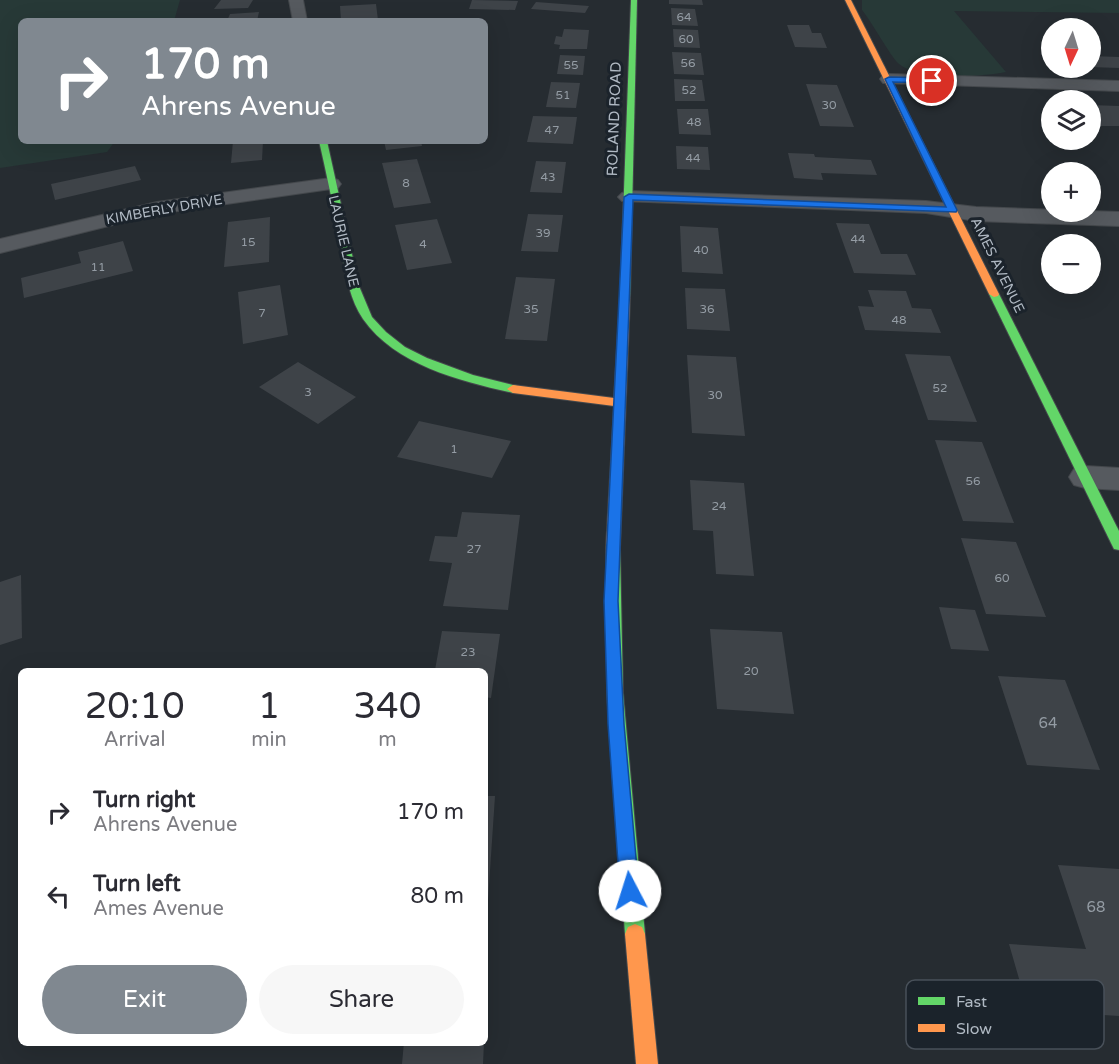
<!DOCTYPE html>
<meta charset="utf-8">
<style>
body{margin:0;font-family:"Varela Round",sans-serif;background:#f7f7f7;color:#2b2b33;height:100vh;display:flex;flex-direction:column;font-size:22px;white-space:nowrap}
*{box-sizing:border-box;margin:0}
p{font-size:20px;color:#7c7c81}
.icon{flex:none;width:33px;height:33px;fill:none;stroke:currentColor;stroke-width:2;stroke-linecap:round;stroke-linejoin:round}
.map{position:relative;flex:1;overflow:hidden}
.details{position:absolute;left:18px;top:668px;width:470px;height:378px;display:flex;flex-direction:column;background:#fff;border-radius:9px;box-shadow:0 6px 24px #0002}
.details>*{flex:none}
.top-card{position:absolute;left:18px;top:18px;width:470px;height:126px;border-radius:9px;box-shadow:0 6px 24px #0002;background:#808890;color:#fff;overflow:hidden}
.needle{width:39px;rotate:184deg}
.buttons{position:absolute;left:1041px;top:18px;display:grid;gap:12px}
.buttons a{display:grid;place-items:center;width:60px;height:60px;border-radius:50%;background:#fff;box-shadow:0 6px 24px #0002;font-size:30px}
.pin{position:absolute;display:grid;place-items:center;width:51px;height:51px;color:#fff;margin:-26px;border:3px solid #fff;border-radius:50%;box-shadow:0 2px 6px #0007}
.me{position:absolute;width:66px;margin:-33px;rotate:355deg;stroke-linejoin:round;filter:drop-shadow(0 0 4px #0008)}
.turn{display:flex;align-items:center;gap:21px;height:126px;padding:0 24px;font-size:27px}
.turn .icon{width:78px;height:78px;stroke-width:2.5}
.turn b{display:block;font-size:42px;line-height:51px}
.eta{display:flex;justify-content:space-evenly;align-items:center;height:102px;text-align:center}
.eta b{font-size:36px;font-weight:600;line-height:42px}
.cta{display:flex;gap:12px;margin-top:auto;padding:12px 24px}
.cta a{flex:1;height:69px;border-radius:36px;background:#808890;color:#fff;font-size:24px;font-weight:600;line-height:69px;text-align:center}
.cta a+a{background:#f7f7f7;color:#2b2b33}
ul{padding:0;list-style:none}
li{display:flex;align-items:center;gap:18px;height:84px;padding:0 24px}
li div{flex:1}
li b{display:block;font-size:22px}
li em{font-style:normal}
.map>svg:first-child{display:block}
.green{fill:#273937}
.building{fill:#3e4348}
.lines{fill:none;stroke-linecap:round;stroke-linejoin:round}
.street-casing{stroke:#44484c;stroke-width:2}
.fast-casing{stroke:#44484c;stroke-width:2}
.slow-casing{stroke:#44484c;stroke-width:2}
.street{fill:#565a5f;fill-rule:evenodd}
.fast{fill:#63d668;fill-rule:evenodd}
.slow{fill:#ff974d;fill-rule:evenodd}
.route{fill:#1a73e8;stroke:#114b97;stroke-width:1.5}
.labels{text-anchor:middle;stroke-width:6;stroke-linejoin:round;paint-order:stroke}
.number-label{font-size:12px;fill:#949ca4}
.far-street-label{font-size:14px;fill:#b0b9c3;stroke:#1b232b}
.street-label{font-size:15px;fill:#b0b9c3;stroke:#1b232b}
.near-number-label{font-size:15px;fill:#949ca4}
.key{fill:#1b232b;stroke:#485059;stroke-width:1.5}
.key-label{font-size:16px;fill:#b0b9c3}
</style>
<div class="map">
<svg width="1119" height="1064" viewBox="0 0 1119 1064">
<rect width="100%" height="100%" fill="#262c31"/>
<g class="green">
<path d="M 0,0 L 180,0 L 174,21 L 21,21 L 21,141 L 115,141 L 107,152 L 0,168 Z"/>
<path d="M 862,0 L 1119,0 L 1119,13 L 954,11 L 1006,72 C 983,77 918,80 899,64 C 890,56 872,22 862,10 Z"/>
</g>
<g class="building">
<path d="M 221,0 L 253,0 L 248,8 L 214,9 Z"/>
<path d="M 472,0 L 518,1 L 515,10 L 469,9 Z"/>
<path d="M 669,0 L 702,0 L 703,5 L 669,4 Z"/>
<path d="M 536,2 L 589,6 L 585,13 L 531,9 Z"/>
<path d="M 376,4 L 378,20 L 341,21 L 340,6 Z"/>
<path d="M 671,8 L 695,9 L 698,26 L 672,25 Z"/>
<path d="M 259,12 L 257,21 L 227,21 L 230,14 Z"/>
<path d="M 787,25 L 809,25 L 812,33 L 821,33 L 827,48 L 795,47 Z"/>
<path d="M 564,29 L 589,30 L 587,49 L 559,49 L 560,45 L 554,44 L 556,36 L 562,37 Z"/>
<path d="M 673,29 L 698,30 L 700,48 L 674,47 Z"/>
<path d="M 672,52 L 701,53 L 704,75 L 674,74 Z"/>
<path d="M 560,55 L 585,56 L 583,75 L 557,74 Z"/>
<path d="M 1090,56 L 1119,57 L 1119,68 L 1090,67 Z"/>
<path d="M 674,79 L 702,80 L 705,101 L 675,101 Z"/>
<path d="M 551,82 L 580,83 L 576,108 L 546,107 Z"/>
<path d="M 806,84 L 837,85 L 854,127 L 820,126 Z"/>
<path d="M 1090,105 L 1119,106 L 1119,126 L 1090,126 Z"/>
<path d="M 677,109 L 708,109 L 711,135 L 679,134 Z"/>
<path d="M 533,116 L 577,117 L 573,144 L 527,142 Z"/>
<path d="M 233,141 L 263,141 L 262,160 L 231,163 Z"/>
<path d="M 384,141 L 421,141 L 422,146 L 386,150 Z"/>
<path d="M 676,146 L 708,147 L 710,170 L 677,169 Z"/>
<path d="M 788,153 L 814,154 L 815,157 L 871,160 L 877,175 L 821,173 L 823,180 L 794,178 Z"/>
<path d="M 417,159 L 431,203 L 394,208 L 382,163 Z"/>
<path d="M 536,161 L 566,162 L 562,193 L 530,192 Z"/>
<path d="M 135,166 L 141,180 L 55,200 L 51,184 Z"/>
<path d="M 528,214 L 563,215 L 558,252 L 521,251 Z"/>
<path d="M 270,217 L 269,262 L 224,267 L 228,222 Z"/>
<path d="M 437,219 L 452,263 L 407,270 L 395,225 Z"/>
<path d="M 836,223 L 869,224 L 881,254 L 907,254 L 916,275 L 854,273 Z"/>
<path d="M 680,226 L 718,228 L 723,274 L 682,272 Z"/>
<path d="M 123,241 L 133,271 L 24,298 L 21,278 L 81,263 L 78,252 Z"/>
<path d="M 516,277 L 555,279 L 547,341 L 505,339 Z"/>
<path d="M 280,285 L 288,335 L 243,344 L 238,292 Z"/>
<path d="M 685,288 L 725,289 L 730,331 L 687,329 Z"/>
<path d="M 868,290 L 906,291 L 912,308 L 931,309 L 941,333 L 865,330 L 858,306 L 874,307 Z"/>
<path d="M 905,354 L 950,356 L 977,422 L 928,420 Z"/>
<path d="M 687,355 L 736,357 L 745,436 L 692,433 Z"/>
<path d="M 298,362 L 356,397 L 318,424 L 259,387 Z"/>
<path d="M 419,421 L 511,441 L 492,478 L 397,457 Z"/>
<path d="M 935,440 L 982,442 L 1014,523 L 963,521 Z"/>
<path d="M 690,480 L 744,483 L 754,576 L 716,574 L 713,531 L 693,530 Z"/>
<path d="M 462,512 L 520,515 L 508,610 L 443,606 L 452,563 L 429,561 L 435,536 L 457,537 Z"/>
<path d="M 961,538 L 1016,542 L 1046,617 L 986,614 Z"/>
<path d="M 21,575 L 22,638 L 0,645 L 0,582 Z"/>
<path d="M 939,607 L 975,610 L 989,651 L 951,649 Z"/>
<path d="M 710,629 L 782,632 L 794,714 L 717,709 Z"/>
<path d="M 442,631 L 500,634 L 491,698 L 484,697 L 484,670 L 435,670 Z"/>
<path d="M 998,676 L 1065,680 L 1100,770 L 1027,765 Z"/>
<path d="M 484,796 L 495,796 L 486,930 L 484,930 Z"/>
<path d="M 1058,865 L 1119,869 L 1119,1016 L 1028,1010 L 1009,944 L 1086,949 Z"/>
<path d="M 404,1042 L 484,1042 L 483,1064 L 402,1064 Z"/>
</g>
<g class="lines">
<g class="street-casing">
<g id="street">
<path d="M 289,0 L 303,0 L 307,21 L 293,21 Z"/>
<path d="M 889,74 L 1119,81 L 1119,91 L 883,83 L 880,79 L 883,75 Z"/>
<path d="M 331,178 L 338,180 L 341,184 L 338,188 L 157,214 L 0,253 L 0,239 L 157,202 Z"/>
<path d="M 629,191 L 926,201 L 976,207 L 1119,212 L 1119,226 L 976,221 L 926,213 L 622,201 L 618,197 L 622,193 Z"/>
<path d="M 1085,466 L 1119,468 L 1119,490 L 1085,488 L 1074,485 L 1069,477 L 1074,469 Z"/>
</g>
</g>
<g class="fast-casing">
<g id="fast">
<path d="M 631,0 L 637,0 L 630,298 L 625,301 L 620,298 Z"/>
<path d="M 319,141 L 327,141 L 359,286 L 372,317 L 386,332 L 405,347 L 427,358 L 473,375 L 517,386 L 517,392 L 513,393 C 461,381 396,366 363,319 C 346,294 344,260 338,231 C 332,201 326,171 319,141 Z"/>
<path d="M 994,291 L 999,294 L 1119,531 L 1119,550 L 1114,549 L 1112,545 L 989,294 Z"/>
<path d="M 613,543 L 618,544 L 620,548 L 623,693 L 645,934 L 642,941 L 635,944 L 628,941 L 625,934 L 607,693 L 606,548 L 608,544 Z"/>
</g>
</g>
<g class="slow-casing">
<g id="slow">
<path d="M 845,0 L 851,0 L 999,294 L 998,296 L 994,297 L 989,294 Z"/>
<path d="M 625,295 L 630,298 L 620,548 L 618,552 L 608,552 L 606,548 L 614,406 L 513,393 L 507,389 L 513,385 L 614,398 L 620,298 Z"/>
<path d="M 635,924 L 642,927 L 645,934 L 658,1064 L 636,1064 L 625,934 L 628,927 Z"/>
</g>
</g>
<use href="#street" class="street"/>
<use href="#fast" class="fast"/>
<use href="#slow" class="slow"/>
</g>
<path class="route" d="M 889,77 L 932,78 L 935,81 L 932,83 L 893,82 L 957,210 L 956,212 L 633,200 L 618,601 L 624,724 L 639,891 L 636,897 L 630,900 L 623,897 L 620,891 L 608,724 L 604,601 L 624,197 L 629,194 L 946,207 L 885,79 Z"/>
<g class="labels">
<g class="number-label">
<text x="684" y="21">64</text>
<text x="686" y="43">60</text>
<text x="688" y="67">56</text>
<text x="571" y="69">55</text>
<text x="689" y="94">52</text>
<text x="563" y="99">51</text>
<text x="829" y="109">30</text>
<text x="694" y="126">48</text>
<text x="552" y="134">47</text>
<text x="693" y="162">44</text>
<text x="548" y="181">43</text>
<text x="406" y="187">8</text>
<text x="543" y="237">39</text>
<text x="858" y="243">44</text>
<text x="248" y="246">15</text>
<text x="423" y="248">4</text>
<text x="701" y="254">40</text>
<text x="98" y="271">11</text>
<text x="531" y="313">35</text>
<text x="707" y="313">36</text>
<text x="262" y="317">7</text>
<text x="899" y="324">48</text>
<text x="940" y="392">52</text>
<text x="308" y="396">3</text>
<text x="715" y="399">30</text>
<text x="454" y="453">1</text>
<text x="973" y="485">56</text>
<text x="719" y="510">24</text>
<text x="474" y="553">27</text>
<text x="1002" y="582">60</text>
<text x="468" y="656">23</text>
<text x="751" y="675">20</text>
</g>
<g class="far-street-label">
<text transform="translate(164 209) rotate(-10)" y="5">KIMBERLY DRIVE</text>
<text transform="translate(344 241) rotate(77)" y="5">LAURIE LANE</text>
<text transform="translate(998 265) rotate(64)" y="5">AMES AVENUE</text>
</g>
<g class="street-label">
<text transform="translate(614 119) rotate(-88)" y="5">ROLAND ROAD</text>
</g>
<g class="near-number-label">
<text x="1048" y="728">64</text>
<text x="1096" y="912">68</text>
</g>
</g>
<rect x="906" y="980" width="198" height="69" rx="9" class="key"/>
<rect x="918" y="997" width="27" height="8" fill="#63d668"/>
<rect x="918" y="1024" width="27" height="8" fill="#ff974d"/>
<g class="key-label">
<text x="956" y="1007">Fast</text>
<text x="956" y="1034">Slow</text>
</g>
</svg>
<div class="buttons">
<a><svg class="needle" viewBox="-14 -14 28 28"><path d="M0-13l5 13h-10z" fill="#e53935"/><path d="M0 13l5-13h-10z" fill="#7c7c81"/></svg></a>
<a><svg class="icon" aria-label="layers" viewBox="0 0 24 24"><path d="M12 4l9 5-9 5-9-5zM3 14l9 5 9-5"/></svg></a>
<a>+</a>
<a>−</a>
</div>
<div class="pin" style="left:932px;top:81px;background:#d93025"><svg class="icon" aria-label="arrive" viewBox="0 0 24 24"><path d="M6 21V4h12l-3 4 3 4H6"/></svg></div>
<svg class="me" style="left:630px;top:891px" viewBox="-20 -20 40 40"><circle r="19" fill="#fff"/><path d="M0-13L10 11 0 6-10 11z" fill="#1a73e8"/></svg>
<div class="top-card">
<div class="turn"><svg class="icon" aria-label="right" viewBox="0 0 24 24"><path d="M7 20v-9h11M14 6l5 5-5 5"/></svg><div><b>170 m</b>Ahrens Avenue</div></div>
</div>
<section class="details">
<div class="eta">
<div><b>20:10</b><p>Arrival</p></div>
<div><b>1</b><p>min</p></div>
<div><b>340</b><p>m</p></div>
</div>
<ul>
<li><svg class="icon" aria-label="right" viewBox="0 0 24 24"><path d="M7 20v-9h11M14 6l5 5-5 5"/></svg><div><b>Turn right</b><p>Ahrens Avenue</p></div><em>170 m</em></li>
<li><svg class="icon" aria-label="left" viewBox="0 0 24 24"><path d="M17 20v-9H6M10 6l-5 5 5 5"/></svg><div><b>Turn left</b><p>Ames Avenue</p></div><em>80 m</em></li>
</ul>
<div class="cta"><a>Exit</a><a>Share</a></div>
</section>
</div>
